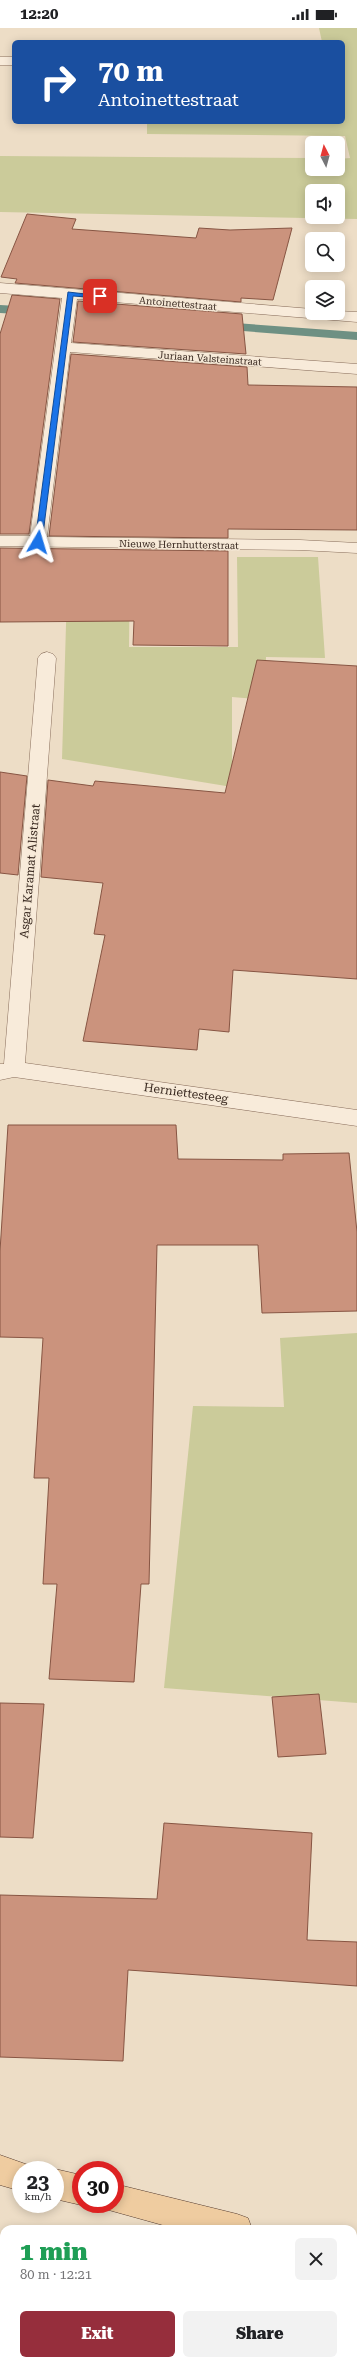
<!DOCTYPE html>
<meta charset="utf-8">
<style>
body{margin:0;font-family:"Roboto Serif",serif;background:#f2f2f2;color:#202124;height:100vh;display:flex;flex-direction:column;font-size:15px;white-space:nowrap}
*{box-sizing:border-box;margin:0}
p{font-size:13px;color:#757577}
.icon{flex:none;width:22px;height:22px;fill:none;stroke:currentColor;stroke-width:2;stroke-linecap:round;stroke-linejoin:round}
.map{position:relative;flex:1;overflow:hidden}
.sheet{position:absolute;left:0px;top:2197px;width:357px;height:140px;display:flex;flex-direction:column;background:#fff;border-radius:12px 12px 0 0;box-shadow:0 2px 10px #0003}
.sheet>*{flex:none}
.top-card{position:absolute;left:12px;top:12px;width:333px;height:84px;border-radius:6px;box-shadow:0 2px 10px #0003;background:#1a4fa0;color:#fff;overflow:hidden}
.needle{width:26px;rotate:354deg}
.buttons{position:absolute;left:305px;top:108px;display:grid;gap:8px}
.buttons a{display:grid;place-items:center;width:40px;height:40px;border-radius:6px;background:#fff;box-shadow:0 2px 10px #0003;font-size:20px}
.speed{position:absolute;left:12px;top:2133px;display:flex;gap:8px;font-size:20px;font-weight:700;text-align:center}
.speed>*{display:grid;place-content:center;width:52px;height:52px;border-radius:50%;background:#fff;box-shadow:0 2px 10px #0003;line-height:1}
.speed small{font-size:10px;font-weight:400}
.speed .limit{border:6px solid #d22;background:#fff;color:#111}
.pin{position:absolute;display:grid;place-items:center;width:34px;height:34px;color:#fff;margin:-17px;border-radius:8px;box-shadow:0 2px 6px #0006}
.me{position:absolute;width:44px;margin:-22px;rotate:7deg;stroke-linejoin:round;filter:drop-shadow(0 0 3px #0008)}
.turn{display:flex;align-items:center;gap:14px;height:84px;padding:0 20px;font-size:18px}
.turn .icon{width:52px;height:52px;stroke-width:2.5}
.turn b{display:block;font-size:28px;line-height:34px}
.round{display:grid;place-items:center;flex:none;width:42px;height:42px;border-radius:6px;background:#f2f2f2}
.headline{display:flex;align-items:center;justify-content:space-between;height:68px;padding:0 20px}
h1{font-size:24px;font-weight:800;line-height:30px;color:#1e9e55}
.action{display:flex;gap:8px;margin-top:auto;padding:8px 20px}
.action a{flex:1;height:46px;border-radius:6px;background:#962e3c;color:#fff;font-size:16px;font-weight:800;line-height:46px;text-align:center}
.action a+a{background:#f2f2f2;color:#202124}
.status{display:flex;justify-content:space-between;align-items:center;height:28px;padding:0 20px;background:#fff;direction:ltr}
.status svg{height:11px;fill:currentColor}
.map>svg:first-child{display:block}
.green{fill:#cbcb9a;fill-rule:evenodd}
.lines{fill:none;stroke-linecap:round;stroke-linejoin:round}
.stream{fill:#6e9083;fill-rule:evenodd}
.building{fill:#cb937d;stroke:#875543}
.minor-casing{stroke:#896e5c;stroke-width:1}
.major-casing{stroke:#573d30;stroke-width:1}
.minor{fill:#f8ebda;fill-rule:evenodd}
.major{fill:#efcca0;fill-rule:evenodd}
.route{fill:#1a73e8;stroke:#114b97}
.labels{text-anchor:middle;stroke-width:3;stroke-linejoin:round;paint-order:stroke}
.far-street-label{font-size:10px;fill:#392920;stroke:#f5e8d6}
.street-label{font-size:12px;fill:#392920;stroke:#f5e8d6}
</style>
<div class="status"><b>12:20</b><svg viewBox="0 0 49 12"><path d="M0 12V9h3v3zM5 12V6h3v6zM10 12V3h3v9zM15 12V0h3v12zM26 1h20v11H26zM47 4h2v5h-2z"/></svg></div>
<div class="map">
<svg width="357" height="2337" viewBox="0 0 357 2337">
<rect width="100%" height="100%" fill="#edddc6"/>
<g class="green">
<path d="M 319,0 L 357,0 L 357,191 L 0,184 L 0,128 L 312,130 L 312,141 L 338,141 L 338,131 L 350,130 L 345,108 L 147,106 L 147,94 L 343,94 L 343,14 L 322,14 ZM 312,163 L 338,163 L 338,189 L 312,189 Z"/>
<path d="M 237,529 L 318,529 L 325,630 L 266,629 L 266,672 L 232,669 L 232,759 L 62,731 L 68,530 L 130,530 L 129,619 L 238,619 Z"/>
<path d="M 357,1305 L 357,1675 L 164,1660 L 193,1378 L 284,1379 L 280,1310 Z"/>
</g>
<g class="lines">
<g class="stream">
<path d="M 0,277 L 17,278 L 23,282 L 17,286 L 0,285 Z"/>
<path d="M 221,294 L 357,304 L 357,312 L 217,301 L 215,298 Z"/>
</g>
</g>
<g class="building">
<path d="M 27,186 L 76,191 L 72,201 L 196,210 L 199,200 L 230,202 L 292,200 L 273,272 L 241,270 L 241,274 L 15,255 L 17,251 L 1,249 Z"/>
<path d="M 12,267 L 60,271 L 29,506 L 0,506 L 0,306 Z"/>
<path d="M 78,273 L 242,286 L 246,326 L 73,314 Z"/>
<path d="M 71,326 L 247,339 L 248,357 L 357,359 L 357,502 L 228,501 L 228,510 L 49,508 Z"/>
<path d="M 0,520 L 228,523 L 228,618 L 133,617 L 134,593 L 0,594 Z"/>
<path d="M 257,632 L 357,638 L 357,951 L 233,942 L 229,1004 L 199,1001 L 197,1022 L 83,1013 L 105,907 L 94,906 L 103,855 L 41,849 L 48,752 L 93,758 L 95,753 L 225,765 Z"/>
<path d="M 0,744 L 27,748 L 18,847 L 0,845 Z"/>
<path d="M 8,1097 L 176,1097 L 178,1131 L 283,1132 L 283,1126 L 349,1125 L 357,1204 L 357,1283 L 262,1285 L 258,1217 L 157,1217 L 149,1556 L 141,1556 L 134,1654 L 49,1651 L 57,1556 L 43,1556 L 49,1450 L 34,1450 L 43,1310 L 0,1309 L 0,1223 Z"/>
<path d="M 319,1666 L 326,1726 L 278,1729 L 272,1669 Z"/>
<path d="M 0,1675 L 44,1676 L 33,1810 L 0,1809 Z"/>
<path d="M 164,1795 L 312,1805 L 307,1912 L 357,1914 L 357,1958 L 128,1942 L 123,2033 L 0,2029 L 0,1867 L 157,1871 Z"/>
</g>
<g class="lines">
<g class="minor-casing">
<g id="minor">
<rect x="0" y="29" width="14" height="8"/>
<path d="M 0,255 L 312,281 L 312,285 L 338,285 L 338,283 L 357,284 L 357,294 L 77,271 L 71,315 L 357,336 L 357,346 L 70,324 L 47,509 L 300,512 L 357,515 L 357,525 L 300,522 L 0,518 L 0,508 L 30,508 L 62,270 L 0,265 Z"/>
<path d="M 47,624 L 53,626 L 56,630 L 25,1035 L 357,1082 L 357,1098 L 14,1049 L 0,1052 L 0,1036 L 4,1036 L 38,630 L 41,626 Z"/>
</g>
</g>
<g class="major-casing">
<g id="major">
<path d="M 0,2127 L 31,2138 L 33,2142 L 21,2142 L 21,2163 L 0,2157 Z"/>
<path d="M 55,2141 L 81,2147 L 81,2176 L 83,2176 L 81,2177 L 55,2171 L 55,2142 L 53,2142 Z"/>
<path d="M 115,2156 L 237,2186 L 248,2190 L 252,2201 L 177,2201 L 105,2181 L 102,2176 L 115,2176 Z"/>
<path d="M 353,2215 L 357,2216 L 357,2246 L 353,2245 Z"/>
</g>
</g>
<use href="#minor" class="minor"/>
<use href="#major" class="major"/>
</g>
<path class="route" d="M 68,264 L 103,268 L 100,270 L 73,268 L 42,514 L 38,516 L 35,514 Z"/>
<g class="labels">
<g class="far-street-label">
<text transform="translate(178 275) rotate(5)" y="4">Antoinettestraat</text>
<text transform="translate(210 330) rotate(4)" y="4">Juriaan Valsteinstraat</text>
<text transform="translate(179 516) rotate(1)" y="4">Nieuwe Hernhutterstraat</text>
</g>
<g class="street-label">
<text transform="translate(30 843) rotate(-85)" y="4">Asgar Karamat Alistraat</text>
<text transform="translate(186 1065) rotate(8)" y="4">Herniettesteeg</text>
</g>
</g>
</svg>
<div class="buttons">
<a><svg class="needle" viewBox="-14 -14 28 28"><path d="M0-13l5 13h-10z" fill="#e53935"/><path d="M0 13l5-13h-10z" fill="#757577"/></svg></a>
<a><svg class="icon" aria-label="sound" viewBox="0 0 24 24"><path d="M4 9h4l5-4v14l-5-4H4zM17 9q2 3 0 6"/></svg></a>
<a><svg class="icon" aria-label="search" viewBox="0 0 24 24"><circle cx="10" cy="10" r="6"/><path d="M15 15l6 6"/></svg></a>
<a><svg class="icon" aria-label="layers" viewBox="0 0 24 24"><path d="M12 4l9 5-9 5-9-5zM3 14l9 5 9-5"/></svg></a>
</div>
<div class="speed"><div>23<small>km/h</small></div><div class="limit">30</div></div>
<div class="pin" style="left:100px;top:268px;background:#d93025"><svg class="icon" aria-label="arrive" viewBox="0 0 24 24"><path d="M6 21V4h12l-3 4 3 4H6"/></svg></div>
<svg class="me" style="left:38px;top:514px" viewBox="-20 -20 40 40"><path d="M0-17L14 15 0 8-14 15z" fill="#1a73e8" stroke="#fff" stroke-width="4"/></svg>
<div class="top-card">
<div class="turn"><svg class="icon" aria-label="right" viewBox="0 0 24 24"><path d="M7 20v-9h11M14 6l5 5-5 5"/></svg><div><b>70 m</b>Antoinettestraat</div></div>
</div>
<section class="sheet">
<div class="headline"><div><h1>1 min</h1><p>80 m · 12:21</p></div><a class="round"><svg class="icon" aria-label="close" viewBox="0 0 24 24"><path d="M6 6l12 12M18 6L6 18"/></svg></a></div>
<div class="action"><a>Exit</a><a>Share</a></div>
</section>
</div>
